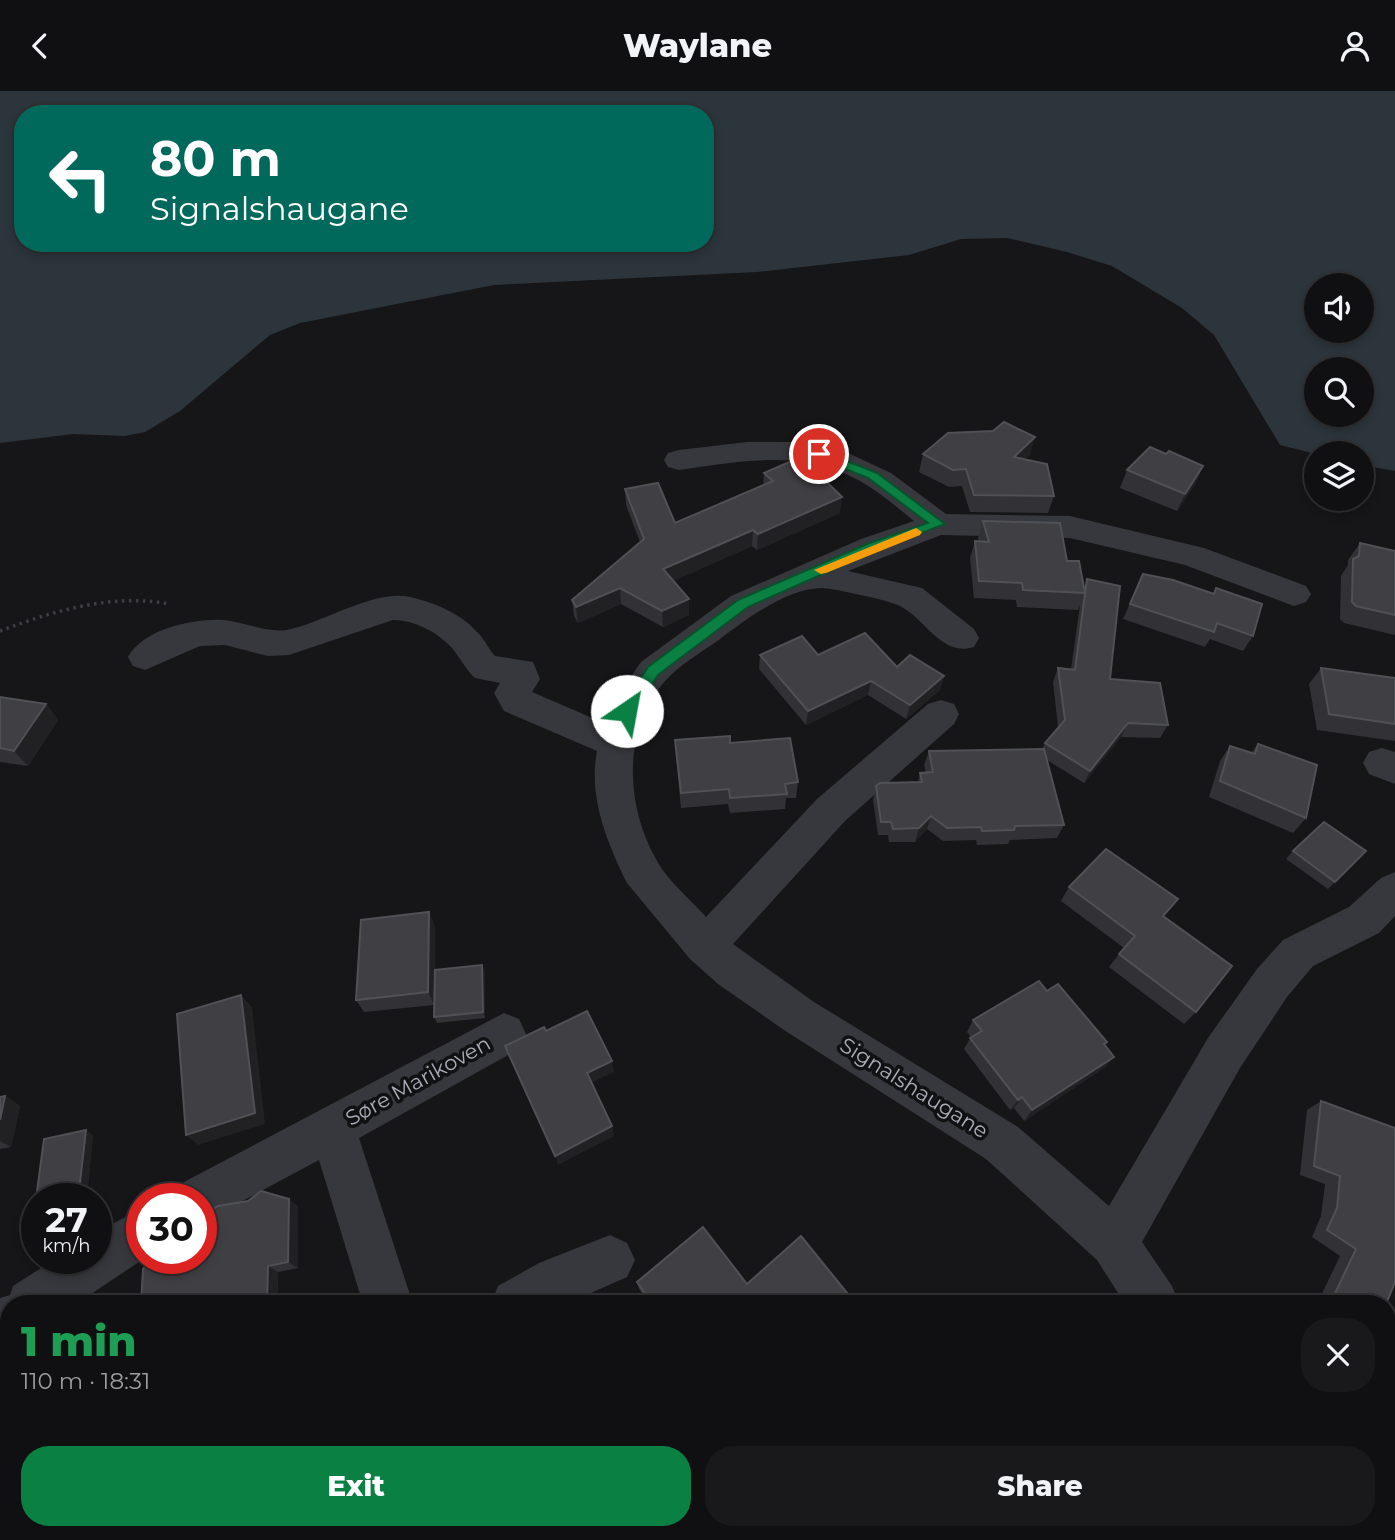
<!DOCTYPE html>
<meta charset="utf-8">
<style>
body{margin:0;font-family:Montserrat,sans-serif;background:#19191b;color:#f1f3f6;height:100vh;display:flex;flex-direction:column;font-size:26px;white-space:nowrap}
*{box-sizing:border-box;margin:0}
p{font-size:23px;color:#9c9d9f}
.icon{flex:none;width:38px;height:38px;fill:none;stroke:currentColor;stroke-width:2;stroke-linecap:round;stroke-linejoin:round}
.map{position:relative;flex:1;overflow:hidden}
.sheet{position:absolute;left:0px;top:1204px;width:1396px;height:245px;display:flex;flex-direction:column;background:#101012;border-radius:28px 28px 0 0;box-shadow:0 4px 10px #0003,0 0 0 2px #303032}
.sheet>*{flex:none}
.hud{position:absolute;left:14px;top:14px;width:700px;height:147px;border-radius:28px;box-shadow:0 4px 10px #0003,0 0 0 2px #303032;background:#00695c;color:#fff;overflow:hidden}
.tools{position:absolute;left:1304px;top:182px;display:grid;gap:14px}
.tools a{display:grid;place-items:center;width:70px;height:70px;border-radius:50%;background:#101012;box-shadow:0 4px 10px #0003,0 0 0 2px #303032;font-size:35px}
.speed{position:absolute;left:21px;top:1092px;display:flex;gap:14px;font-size:35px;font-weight:700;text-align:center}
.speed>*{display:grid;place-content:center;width:91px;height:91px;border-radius:50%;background:#101012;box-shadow:0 4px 10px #0003,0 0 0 2px #303032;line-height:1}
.speed small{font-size:18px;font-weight:400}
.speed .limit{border:10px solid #d22;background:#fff;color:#111}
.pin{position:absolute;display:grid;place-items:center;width:60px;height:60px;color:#fff;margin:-30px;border:4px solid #fff;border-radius:50%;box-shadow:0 2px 7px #0007}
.me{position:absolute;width:77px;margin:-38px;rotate:33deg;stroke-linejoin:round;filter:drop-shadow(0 0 5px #0008)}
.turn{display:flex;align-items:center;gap:24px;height:147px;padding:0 21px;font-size:32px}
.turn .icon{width:91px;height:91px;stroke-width:2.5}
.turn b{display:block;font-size:49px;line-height:60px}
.round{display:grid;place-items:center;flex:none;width:74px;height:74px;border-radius:28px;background:#19191b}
.head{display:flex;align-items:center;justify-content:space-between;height:119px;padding:0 21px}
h1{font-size:42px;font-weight:800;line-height:52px;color:#1e9e55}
.button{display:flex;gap:14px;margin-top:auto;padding:14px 21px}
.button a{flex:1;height:80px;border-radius:28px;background:#0b8043;color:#fff;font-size:28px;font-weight:800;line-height:80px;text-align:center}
.button a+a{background:#19191b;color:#f1f3f6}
header{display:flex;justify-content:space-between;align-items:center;height:91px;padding:0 21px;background:#101012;font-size:32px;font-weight:800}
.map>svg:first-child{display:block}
.water{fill:#2c353c;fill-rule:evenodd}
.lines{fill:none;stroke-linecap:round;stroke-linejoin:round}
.path{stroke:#3d3f44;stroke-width:3.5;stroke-dasharray:2.5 4.5;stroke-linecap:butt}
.minor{fill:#37383d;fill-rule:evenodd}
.wall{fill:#323236}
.shaded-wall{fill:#212124}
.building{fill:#3f3f44;stroke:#4f5156;stroke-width:2}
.route{fill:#0b8043;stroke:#07532c;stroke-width:2}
.slow{fill:#f59e0b}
.labels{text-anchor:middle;stroke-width:7;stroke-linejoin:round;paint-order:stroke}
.street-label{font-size:21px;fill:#a8adb8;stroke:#111113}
</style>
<header><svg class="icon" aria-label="back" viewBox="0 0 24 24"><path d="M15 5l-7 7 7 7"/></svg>Waylane<svg class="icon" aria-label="person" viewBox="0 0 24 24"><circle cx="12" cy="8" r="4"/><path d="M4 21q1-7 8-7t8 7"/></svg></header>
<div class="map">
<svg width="1395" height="1449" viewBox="0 0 1395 1449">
<rect width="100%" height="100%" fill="#161618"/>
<path class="water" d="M 0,0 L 1395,0 L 1395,380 L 1362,374 L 1362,362 L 1316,363 L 1280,354 L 1214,244 L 1182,217 L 1112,175 L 1067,161 L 1007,147 L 961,148 L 909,164 L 757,181 L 494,194 L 300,232 L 270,244 L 180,320 L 145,341 L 125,345 L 73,343 L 0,352 ZM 23,23 L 705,23 L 705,152 L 23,152 ZM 1316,194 L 1362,194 L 1362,240 L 1316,240 ZM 1316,278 L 1362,278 L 1362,324 L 1316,324 Z"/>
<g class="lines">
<path class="path" d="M 0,540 C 53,520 113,502 169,513"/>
<g class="minor">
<path d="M 747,351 L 793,351 L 848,362 L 891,382 L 946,423 L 1070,425 L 1204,457 L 1306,495 L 1311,503 L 1306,511 L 1294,515 L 1185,474 L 1070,447 L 941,444 L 848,480 L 922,497 L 974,538 L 979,547 L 974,556 C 941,566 926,528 900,515 C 891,510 832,497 822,497 C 787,497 747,528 720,548 C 702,561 679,574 665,590 C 622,640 625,714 657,770 C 668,790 690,808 706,826 L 817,708 L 928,613 L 941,609 L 954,613 L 959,623 L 954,633 L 845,730 L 733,853 L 814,911 L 1018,1036 L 1109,1115 L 1208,947 L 1257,878 L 1283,849 L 1349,816 L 1381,787 L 1395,781 L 1395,825 L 1379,842 L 1313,875 L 1287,906 L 1240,977 L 1142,1151 L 1172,1195 L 1179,1213 L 1125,1213 L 1097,1169 L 986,1068 L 784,939 L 718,893 L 690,868 L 627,792 C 607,752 588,705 597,660 L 504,620 L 494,602 L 500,592 L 475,587 C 465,578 460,566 451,556 C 437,541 414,529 393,529 L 289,564 L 268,565 L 225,554 L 200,555 L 145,579 L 133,575 L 128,566 C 143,538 194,527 224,529 C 245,531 265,542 287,539 C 323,532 374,498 410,506 C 433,511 460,522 476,540 C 484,547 488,557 495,565 L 533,571 L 540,588 L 532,601 L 604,632 L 614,610 L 641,571 L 731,505 L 861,448 L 914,430 C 894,414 873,395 848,384 C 796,359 734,371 679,379 L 668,376 L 664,369 L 668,362 L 679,359 Z"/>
<path d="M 1382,657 L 1395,661 L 1395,693 L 1369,683 L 1363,672 L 1369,661 Z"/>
<path d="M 504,922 L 519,928 L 526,943 L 519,958 L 359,1047 L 413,1213 L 363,1213 L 319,1069 L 201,1132 L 201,1108 L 177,1108 L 184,1091 Z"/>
<path d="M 142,1117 L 142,1167 L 145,1167 L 76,1213 L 9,1213 L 9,1257 L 0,1260 L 0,1207 L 10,1204 L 13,1195 L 57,1167 L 96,1167 L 96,1142 Z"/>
<path d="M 610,1144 L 627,1152 L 635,1169 L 627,1186 L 566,1213 L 491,1213 L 498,1195 L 539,1172 Z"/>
<path d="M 1388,1413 L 1395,1415 L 1395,1449 L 1361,1449 L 1357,1440 L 1388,1440 Z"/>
<path d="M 382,1440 L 438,1440 L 437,1449 L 381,1449 Z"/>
</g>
</g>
<g class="wall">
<path d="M 923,363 L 1030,364 L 1025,368 L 1054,405 L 1048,422 L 970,421 L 962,395 L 949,396 L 919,381 Z"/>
<path d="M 1166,363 L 1203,375 L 1195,393 L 1177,420 L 1120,397 L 1127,379 Z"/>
<path d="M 764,382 L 840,422 L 757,459 L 752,455 L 673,490 L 689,508 L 689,524 L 663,536 L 621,513 L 578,532 L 574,525 L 572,509 L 640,451 L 626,414 L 625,398 L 675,432 L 763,395 Z"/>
<path d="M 983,430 L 1067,470 L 1084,497 L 1087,488 L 1110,588 L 1168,634 L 1160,647 L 1121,646 L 1084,692 L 1047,669 L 1064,734 L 1057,747 L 1010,749 L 1008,753 L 977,754 L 976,749 L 943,750 L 927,738 L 915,751 L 889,751 L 888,744 L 878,744 L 873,709 L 876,695 L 918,691 L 920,682 L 926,682 L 924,674 L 929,660 L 1042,658 L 1045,652 L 1058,636 L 1053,591 L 1058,577 L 1071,578 L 1080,514 L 1078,519 L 1017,516 L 1016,509 L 974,507 L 970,467 L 975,450 L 979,451 L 978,447 Z"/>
<path d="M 1360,452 L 1395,460 L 1395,544 L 1344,532 L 1340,528 L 1341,485 L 1348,474 L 1348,469 Z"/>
<path d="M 1143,483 L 1213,502 L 1216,497 L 1253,545 L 1243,560 L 1210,548 L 1205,556 L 1123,528 Z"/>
<path d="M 760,564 L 818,564 L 897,576 L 944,585 L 940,599 L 906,628 L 868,604 L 806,634 L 759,578 Z"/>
<path d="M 1321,577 L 1395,587 L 1395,650 L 1317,639 L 1309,593 Z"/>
<path d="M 0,606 L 46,613 L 58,629 L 28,675 L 0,671 Z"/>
<path d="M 675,649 L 730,652 L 798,691 L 796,707 L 786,707 L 785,718 L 730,722 L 728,713 L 681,717 L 676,665 Z"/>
<path d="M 1258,653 L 1306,727 L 1293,742 L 1209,706 L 1220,670 L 1230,655 L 1251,662 Z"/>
<path d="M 1293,760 L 1366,760 L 1328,798 L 1286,768 Z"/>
<path d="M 1069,796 L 1164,826 L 1196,921 L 1184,933 L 1109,876 L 1124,857 L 1061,810 Z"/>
<path d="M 435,835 L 434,914 L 364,921 L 356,909 Z"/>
<path d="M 482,874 L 485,880 L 485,927 L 437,932 L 434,926 Z"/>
<path d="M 1047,900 L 1107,951 L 1105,954 L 1114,966 L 1104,977 L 1024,1030 L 1014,1017 L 1010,1019 L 964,958 L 971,946 L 967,941 L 973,929 Z"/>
<path d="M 5,1005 L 20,1015 L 11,1056 L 0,1058 L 0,1006 Z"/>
<path d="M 1321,1010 L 1386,1213 L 1317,1213 L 1340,1165 L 1312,1146 L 1321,1125 L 1325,1093 L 1300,1084 L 1307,1019 Z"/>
<path d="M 93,1044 L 87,1104 L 68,1108 L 37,1108 Z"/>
<path d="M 298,1115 L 298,1177 L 278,1181 L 277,1213 L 141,1213 Z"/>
<path d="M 637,1191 L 856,1213 L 649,1213 L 639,1198 Z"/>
<path d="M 1070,1440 L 1154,1440 L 1160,1449 L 1060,1449 L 1059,1447 Z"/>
<path d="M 1193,1442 L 1208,1442 L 1212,1449 L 1182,1449 Z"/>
</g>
<g class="shaded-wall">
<path d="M 1035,346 L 1030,364 L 1009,383 L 1014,366 Z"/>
<path d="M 1203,375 L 1195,393 L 1177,420 L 1185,403 Z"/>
<path d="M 842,406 L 840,422 L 757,459 L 758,443 Z"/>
<path d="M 753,439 L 752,455 L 664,494 L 663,478 Z"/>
<path d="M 620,497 L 621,513 L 578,532 L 576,516 Z"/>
<path d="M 689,508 L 689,524 L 663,536 L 662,520 Z"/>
<path d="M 944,585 L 940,599 L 906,628 L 910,614 Z"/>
<path d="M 871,590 L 868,604 L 806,634 L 808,620 Z"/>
<path d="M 46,613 L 58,629 L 28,675 L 14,660 Z"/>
<path d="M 1128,632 L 1121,646 L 1084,692 L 1090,680 Z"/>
<path d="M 931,725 L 927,738 L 915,751 L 919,737 Z"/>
<path d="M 429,821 L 435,835 L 434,914 L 428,901 Z"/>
<path d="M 482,874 L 485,880 L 485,927 L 483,921 Z"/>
<path d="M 241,904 L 252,916 L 265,1033 L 198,1054 L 186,1044 Z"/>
<path d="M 1114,966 L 1104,977 L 1024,1030 L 1032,1019 Z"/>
<path d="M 612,970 L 614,981 L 589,993 L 587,982 Z"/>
<path d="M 5,1005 L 20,1015 L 11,1056 L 0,1050 L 0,1029 Z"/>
<path d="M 1022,1006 L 1014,1017 L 1010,1019 L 1018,1009 Z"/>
<path d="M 612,1035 L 614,1045 L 558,1074 L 555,1065 Z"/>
<path d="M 86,1039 L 93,1044 L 87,1104 L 79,1100 Z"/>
<path d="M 289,1108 L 298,1115 L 298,1177 L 288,1171 Z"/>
<path d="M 268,1175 L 278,1181 L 277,1213 L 267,1213 Z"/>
<rect x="311" y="1440" width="10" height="9"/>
</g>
<g class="building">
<path d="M 1004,331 L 1035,346 L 1014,366 L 1047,373 L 1054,405 L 974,404 L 966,378 L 953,379 L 923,363 L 948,342 L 993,340 Z"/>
<path d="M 1150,356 L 1166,363 L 1169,360 L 1203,375 L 1185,403 L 1127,379 Z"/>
<path d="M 801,366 L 842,406 L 758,443 L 753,439 L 663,478 L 689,508 L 662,520 L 620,497 L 576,516 L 572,509 L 644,448 L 625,398 L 658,392 L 675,432 L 773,390 L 764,382 Z"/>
<path d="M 983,430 L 1060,432 L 1067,470 L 1079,470 L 1085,502 L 1023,499 L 1022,492 L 979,490 L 975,450 L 989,451 Z"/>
<path d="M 1360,452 L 1395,460 L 1395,524 L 1356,515 L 1352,511 L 1353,468 L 1359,465 Z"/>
<path d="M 1143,483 L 1173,489 L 1214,503 L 1216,497 L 1262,513 L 1253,545 L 1217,532 L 1214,541 L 1130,513 Z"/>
<path d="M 1087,488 L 1120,495 L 1110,588 L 1160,592 L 1168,634 L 1128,632 L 1090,680 L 1045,652 L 1065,629 L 1058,577 L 1075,579 Z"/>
<path d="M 865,542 L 897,576 L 910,564 L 944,585 L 910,614 L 871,590 L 808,620 L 760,564 L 802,545 L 818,564 Z"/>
<path d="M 1321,577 L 1395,587 L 1395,633 L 1329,623 Z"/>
<path d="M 0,606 L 46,613 L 14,660 L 0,657 Z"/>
<path d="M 730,645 L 730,652 L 790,647 L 798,691 L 785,693 L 787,703 L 730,707 L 729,698 L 681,702 L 675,649 Z"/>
<path d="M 1258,653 L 1317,674 L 1306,727 L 1220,690 L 1230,655 L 1255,663 Z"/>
<path d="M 1044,658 L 1064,734 L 1015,735 L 1014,739 L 982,740 L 981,736 L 947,737 L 931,725 L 919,737 L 893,738 L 891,731 L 881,731 L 876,695 L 880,692 L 922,691 L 920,682 L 933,681 L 929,660 Z"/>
<path d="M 1324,731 L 1366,760 L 1335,791 L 1293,760 Z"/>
<path d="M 1106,758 L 1178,808 L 1163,825 L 1232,875 L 1196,921 L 1119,863 L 1135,845 L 1069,796 Z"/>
<path d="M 429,821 L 428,901 L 356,909 L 361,829 Z"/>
<path d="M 482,874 L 483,921 L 434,926 L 435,879 Z"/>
<path d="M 1039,890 L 1047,900 L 1058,893 L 1107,951 L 1104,953 L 1114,966 L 1032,1019 L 1022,1006 L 1018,1009 L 970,947 L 982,940 L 973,929 Z"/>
<path d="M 241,904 L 255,1022 L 186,1044 L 177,923 Z"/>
<path d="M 587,920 L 612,970 L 587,982 L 612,1035 L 555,1065 L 505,955 L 544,936 L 546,940 Z"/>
<path d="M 5,1005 L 0,1029 L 0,1006 Z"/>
<path d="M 1321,1010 L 1395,1037 L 1395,1191 L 1386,1213 L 1330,1213 L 1356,1158 L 1327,1139 L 1337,1117 L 1340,1085 L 1314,1075 Z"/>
<path d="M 86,1039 L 79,1100 L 36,1108 L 44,1048 Z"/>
<path d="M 261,1100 L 289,1108 L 288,1171 L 268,1175 L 267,1213 L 141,1213 L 143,1178 L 154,1167 L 201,1167 L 201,1126 L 218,1115 L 248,1110 Z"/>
<path d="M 703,1136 L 747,1193 L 801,1145 L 856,1213 L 652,1213 L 637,1191 Z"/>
<path d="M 193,1440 L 311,1440 L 311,1449 L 192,1449 Z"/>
<path d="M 470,1440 L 612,1440 L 612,1441 L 470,1445 Z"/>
<path d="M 761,1440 L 819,1440 L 827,1449 L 754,1449 Z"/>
<path d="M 1081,1440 L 1154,1440 L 1160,1449 L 1071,1449 L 1070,1448 Z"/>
<path d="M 1208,1442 L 1212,1449 L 1197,1449 Z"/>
</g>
<path class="route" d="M 819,359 L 877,382 L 945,433 L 877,459 L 748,516 L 658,584 L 632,624 L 622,624 L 622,616 L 648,576 L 738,509 L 867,453 L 928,432 L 868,387 L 815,366 L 815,360 Z"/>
<path class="slow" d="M 916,437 L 922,441 L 920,444 L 826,482 L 821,483 L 814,479 Z"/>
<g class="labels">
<g class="street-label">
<text transform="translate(418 990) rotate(-29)" y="7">Søre Marikoven</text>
<text transform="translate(914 997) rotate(32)" y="7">Signalshaugane</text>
</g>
</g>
</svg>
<div class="tools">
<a><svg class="icon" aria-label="sound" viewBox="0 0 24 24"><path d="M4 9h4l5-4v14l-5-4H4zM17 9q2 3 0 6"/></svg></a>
<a><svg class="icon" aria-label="search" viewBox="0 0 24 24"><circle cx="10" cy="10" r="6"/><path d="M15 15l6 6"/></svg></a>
<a><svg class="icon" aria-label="layers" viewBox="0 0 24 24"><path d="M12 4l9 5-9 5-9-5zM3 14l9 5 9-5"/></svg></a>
</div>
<div class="speed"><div>27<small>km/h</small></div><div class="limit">30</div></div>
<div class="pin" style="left:819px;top:363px;background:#d93025"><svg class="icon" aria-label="arrive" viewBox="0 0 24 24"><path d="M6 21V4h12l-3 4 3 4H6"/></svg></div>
<svg class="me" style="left:627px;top:620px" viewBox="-20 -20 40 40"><circle r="19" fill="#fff"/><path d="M0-13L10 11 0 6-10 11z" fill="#0b8043"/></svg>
<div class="hud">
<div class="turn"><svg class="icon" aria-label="left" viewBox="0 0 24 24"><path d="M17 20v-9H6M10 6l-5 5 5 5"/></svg><div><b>80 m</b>Signalshaugane</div></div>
</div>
<section class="sheet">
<div class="head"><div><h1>1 min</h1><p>110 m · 18:31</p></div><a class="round"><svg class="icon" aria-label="close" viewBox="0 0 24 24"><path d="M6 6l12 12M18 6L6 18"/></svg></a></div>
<div class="button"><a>Exit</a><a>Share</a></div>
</section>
</div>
